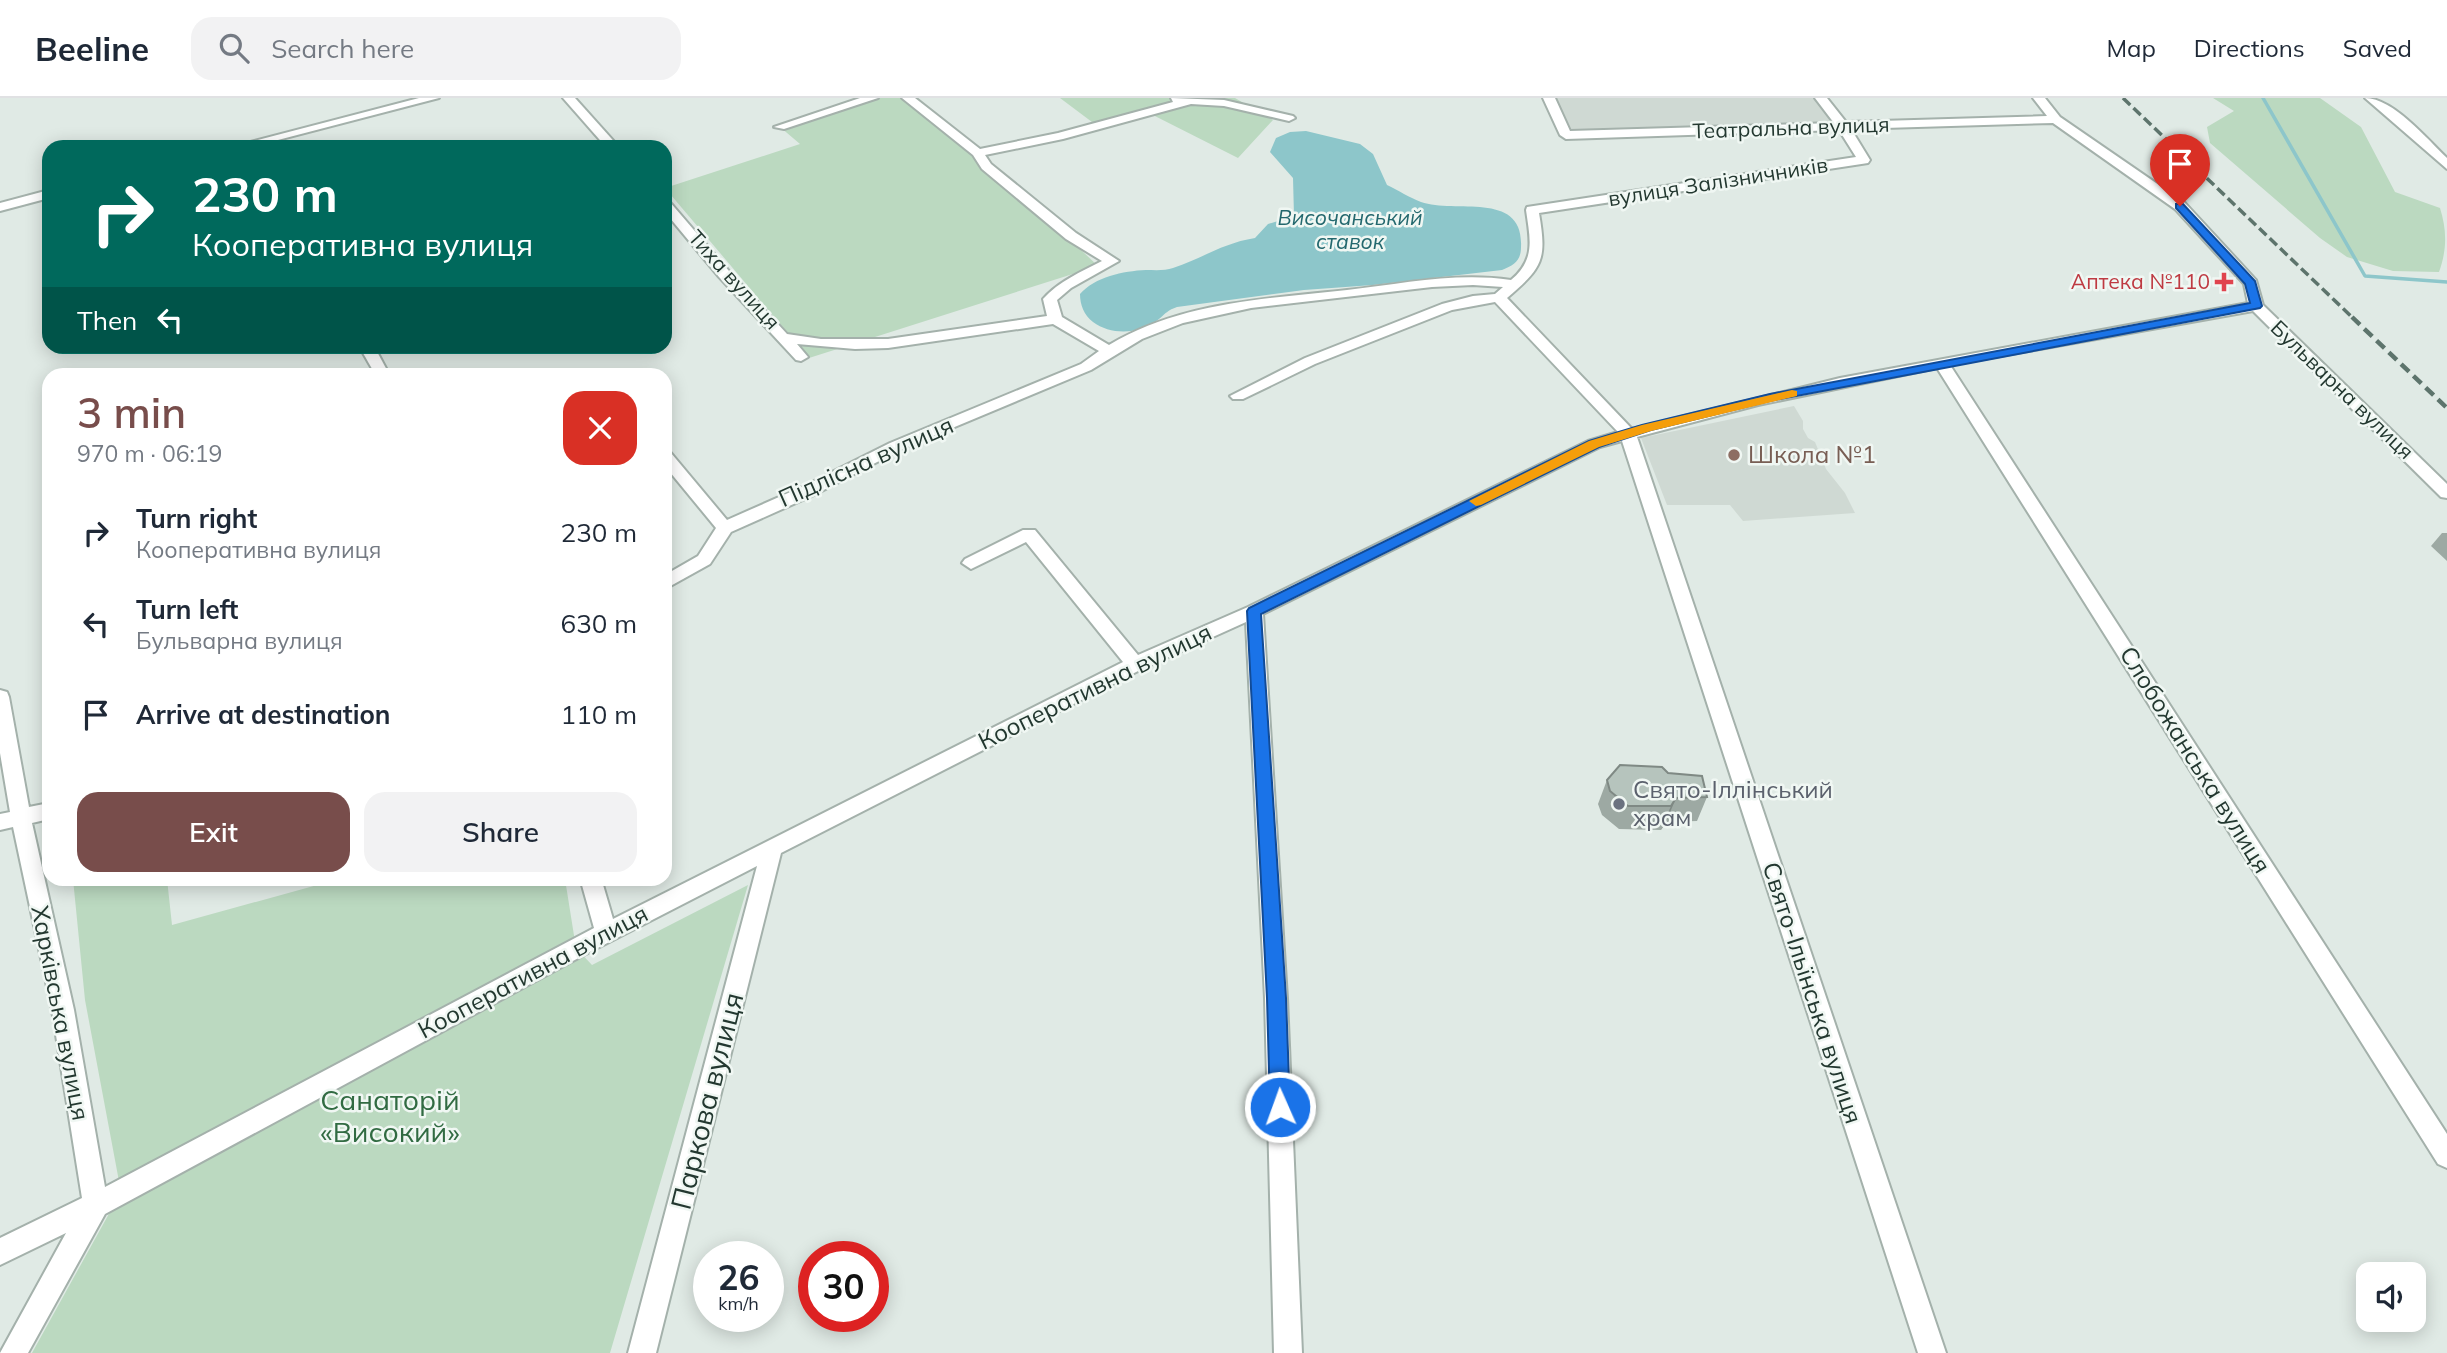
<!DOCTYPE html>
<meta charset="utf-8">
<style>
body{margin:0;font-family:Mulish,sans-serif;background:#f2f2f3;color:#1f2937;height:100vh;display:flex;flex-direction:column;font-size:26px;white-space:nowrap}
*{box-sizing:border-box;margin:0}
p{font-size:23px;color:#747a83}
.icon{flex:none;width:38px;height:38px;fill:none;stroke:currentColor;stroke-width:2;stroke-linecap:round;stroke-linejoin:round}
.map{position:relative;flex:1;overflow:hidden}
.side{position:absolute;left:42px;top:270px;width:630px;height:518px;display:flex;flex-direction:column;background:#fff;border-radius:21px;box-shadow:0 4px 18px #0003}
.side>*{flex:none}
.banner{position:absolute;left:42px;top:42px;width:630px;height:214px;border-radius:21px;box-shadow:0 4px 18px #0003;background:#00695c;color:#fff;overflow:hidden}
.buttons{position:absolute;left:2356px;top:1164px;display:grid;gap:14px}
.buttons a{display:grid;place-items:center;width:70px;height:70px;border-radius:14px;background:#fff;box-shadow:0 4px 18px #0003;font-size:35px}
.speed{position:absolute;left:693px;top:1143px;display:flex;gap:14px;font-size:35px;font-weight:700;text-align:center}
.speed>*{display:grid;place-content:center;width:91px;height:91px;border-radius:50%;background:#fff;box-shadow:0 4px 18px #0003;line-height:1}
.speed small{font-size:18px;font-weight:400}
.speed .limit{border:10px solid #d22;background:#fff;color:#111}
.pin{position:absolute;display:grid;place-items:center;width:60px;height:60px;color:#fff;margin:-72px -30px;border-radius:50% 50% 50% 0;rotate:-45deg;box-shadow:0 0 7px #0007}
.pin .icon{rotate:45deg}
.me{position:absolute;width:77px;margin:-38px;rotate:358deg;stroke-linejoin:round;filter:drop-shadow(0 0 5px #0008)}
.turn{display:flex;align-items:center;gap:24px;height:147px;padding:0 35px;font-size:32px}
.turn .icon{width:91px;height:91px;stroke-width:2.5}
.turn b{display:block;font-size:49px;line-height:60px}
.then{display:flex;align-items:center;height:66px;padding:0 35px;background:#0003;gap:14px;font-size:26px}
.round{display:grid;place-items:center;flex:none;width:74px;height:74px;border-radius:21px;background:#f2f2f3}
.summary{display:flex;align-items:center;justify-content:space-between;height:119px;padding:0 35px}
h1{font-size:42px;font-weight:600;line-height:52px;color:#784d4b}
.action{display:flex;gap:14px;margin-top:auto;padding:14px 35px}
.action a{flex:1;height:80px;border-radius:21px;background:#784d4b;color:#fff;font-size:28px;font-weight:600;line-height:80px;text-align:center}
.action a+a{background:#f2f2f3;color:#1f2937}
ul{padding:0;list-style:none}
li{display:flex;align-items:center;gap:21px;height:91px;padding:0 35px}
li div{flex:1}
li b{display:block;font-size:26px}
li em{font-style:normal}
header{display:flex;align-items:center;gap:42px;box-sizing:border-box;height:98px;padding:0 35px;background:#fff;border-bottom:2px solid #e0e1e3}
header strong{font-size:33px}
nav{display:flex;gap:38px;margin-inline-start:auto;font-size:24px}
.search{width:490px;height:63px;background:#f2f2f3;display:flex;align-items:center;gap:18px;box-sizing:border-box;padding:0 24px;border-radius:21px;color:#747a83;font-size:26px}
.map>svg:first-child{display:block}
.built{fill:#cfd9d3}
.green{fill:#bbd9c0}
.water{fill:#8dc6ca}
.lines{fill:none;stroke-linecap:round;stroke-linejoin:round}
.stream{stroke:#8dc6ca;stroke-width:3.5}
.minor-casing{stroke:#a4b1ab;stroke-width:4}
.minor{fill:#fff;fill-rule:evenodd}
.rail-far1{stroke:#5d746c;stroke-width:3.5;stroke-dasharray:10 4.5;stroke-linecap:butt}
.rail{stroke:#5d746c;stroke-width:4.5;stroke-dasharray:11 6;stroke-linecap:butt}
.wall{fill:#9da9a3}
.shaded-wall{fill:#7f8984}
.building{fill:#b6c4bd;stroke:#7f8984;stroke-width:2}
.route{fill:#1a73e8;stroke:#114b97;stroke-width:2}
.slow{fill:#f59e0b}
.health-dot{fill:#e0444e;stroke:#f0f7f3;stroke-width:2.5}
.education-dot{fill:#8d6e63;stroke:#f0f7f3;stroke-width:2.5}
.worship-dot{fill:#6b7280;stroke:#f0f7f3;stroke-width:2.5}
.labels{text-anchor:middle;stroke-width:5;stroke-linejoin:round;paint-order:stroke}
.far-street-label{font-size:21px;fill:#233830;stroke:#f0f7f3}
.far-water-label{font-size:21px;font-style:italic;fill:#23686e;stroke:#f0f7f3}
.far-health-label{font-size:21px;fill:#be3a42;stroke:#f0f7f3;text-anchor:end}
.education-label{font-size:24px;fill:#785e54;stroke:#f0f7f3;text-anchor:start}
.street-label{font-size:24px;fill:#233830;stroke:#f0f7f3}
.worship-label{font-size:24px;fill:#5b616d;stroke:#f0f7f3;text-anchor:start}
.near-park-label{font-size:28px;fill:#316b42;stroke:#f0f7f3}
.near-street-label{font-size:28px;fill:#233830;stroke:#f0f7f3}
</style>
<header>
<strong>Beeline</strong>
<div class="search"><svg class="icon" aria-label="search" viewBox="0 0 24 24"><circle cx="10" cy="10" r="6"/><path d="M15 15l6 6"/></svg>Search here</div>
<nav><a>Map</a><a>Directions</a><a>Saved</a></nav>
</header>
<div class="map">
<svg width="2447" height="1255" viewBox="0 0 2447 1255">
<rect width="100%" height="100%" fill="#e0eae5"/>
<g class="built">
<path d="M 1553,0 L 1818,0 L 1839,27 L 1569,35 Z"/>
<path d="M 1794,308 L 1803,323 L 1803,331 L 1808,340 L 1815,344 L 1826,371 L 1845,395 L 1855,415 L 1743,423 L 1730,407 L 1667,407 L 1641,340 Z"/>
</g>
<g class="green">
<path d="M 872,0 L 908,0 L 978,55 L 1098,168 L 809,260 L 665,90 L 800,46 L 780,29 Z"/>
<path d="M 1060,0 L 1235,0 L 1273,22 L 1238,60 L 1141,11 L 1096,27 Z"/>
<path d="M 2213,0 L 2320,0 L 2361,29 L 2395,94 L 2440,110 C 2447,132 2447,152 2439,174 L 2393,173 L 2347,159 L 2320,140 L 2210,45 L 2207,29 L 2234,13 Z"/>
<path d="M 73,781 L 167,781 L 172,827 L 339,781 L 565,781 L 576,850 L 592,867 L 748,787 L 610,1255 L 32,1255 L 121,1094 L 85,902 Z"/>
</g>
<path class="water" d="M 1306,33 L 1360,46 L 1373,56 L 1387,87 C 1398,92 1410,100 1421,104 C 1456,116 1524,92 1521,149 C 1521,163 1514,167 1502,172 L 1373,187 L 1304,192 L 1177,209 C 1168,212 1166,215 1159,221 C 1141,236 1112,238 1093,224 C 1084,217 1080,207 1080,196 C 1095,179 1123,173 1146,172 C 1154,172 1165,173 1173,170 C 1203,160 1223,145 1255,140 L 1268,126 L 1294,118 L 1293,80 L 1270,54 L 1276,40 L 1290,34 Z"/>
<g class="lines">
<path class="stream" d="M 2263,0 L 2365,178 L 2447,184"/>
<g class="minor-casing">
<g id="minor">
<path d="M 419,0 L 439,0 L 251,49 L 231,49 Z"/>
<path d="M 563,0 L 575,0 L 619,49 L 606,49 Z"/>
<path d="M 860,0 L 878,0 L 784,31 L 774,29 Z"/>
<path d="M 902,0 L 915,0 L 980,51 L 1058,35 L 1173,4 L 1171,0 L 1224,2 L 1293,18 L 1295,20 L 1289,23 L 1224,8 L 1191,6 L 1063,41 L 985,57 L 991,66 L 1076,135 L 1119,163 L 1071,190 L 1057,202 L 1062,219 L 1109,247 C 1182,204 1265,201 1347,192 C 1402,186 1455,174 1511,182 C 1536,161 1530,141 1526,112 L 1527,109 L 1856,59 L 1839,32 L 1566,41 L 1560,37 L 1543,0 L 1555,0 L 1570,33 L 1834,25 L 1815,0 L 1827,0 L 1846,24 L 2047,18 L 2033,0 L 2045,0 L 2060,19 L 2185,105 L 2256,182 L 2263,207 L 2447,386 L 2447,400 L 2441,399 L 2253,213 L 1950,267 L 2447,1036 L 2447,1070 L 2438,1066 L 1937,270 L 1758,307 L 1637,339 L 1946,1255 L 1918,1255 L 1622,343 L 1600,349 L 1263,516 L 1287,900 L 1302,1255 L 1274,1255 L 1265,900 L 1246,524 L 1142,571 L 781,755 L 656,1255 L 628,1255 L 757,768 L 584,857 L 105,1116 L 28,1255 L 0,1255 L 66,1135 L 0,1167 L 0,1140 L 82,1100 L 52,912 L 13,729 L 0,732 L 0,716 L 10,714 L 0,655 L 0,592 L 7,594 L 9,599 L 29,709 L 49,705 L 49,721 L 32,725 L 74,912 L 105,1089 L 594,830 L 580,780 L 601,780 L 613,821 L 1123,564 L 1026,444 L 971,471 L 962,465 L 965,461 L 1023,432 L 1035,432 L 1138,557 L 1248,509 L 1588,343 L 1618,334 L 1495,204 L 1452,212 L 1315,266 L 1243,301 L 1233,301 L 1230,298 L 1305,260 L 1442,206 L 1473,198 L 1495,196 L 1503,189 L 1473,187 L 1432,189 L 1251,210 L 1183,225 L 1142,241 L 1091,272 L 902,351 L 816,396 L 731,434 L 710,466 L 665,491 L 665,477 L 698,458 L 716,430 L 665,368 L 665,353 L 671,355 L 727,422 L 804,388 L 890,345 L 1081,266 L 1099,253 L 1053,226 L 888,250 L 855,251 L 797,246 L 808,259 L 801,263 L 796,262 L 719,179 L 665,114 L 665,102 L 669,103 L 729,173 L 787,236 L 821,241 L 888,241 L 1047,218 L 1043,201 C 1059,183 1081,174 1102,163 L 1066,141 L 982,71 L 973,57 ZM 2053,25 L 2175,111 L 2244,186 L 2248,205 L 1840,280 L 1632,331 L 1507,200 C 1543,169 1547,162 1539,115 L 1868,65 L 1870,62 L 1851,31 Z"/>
<path d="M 2365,0 C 2393,0 2427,41 2447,60 L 2447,71 Z"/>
<path d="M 49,92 L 49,100 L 0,113 L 0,105 Z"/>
<path d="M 359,248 L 374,248 L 389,276 L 375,276 Z"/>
</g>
</g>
<use href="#minor" class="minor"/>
<path class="rail-far1" d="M 2123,0 L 2354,221"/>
<path class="rail" d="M 2352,219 L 2447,310"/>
</g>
<g class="wall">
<path d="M 2442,435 L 2447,435 L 2447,463 L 2431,448 Z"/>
<path d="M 1607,682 L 1707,699 L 1697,723 L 1666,724 L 1661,732 L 1619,731 L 1602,717 L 1598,706 Z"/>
</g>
<path class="shaded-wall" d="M 1676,700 L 1666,724 L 1661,732 L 1671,708 Z"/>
<path class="building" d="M 1620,667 L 1662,669 L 1668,675 L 1702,678 L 1707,699 L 1676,700 L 1671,708 L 1628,708 L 1610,693 L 1607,682 Z"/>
<path class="route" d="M 2176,106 L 2183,106 L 2255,183 L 2262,208 L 2260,210 L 1770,303 L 1651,332 L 1599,349 L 1261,516 L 1286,900 L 1290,1009 L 1287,1016 L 1280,1019 L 1273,1016 L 1270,1009 L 1267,900 L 1247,513 L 1249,510 L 1589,343 L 1642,327 L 1770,296 L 2250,205 L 2245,186 L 2176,110 Z"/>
<path class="slow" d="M 1792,292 L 1797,293 L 1797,298 L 1651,333 L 1599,349 L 1481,407 L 1476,408 L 1469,403 L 1589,343 L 1642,327 Z"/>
<path class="health-dot" d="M2220.5 173.5h7v7h7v7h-7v7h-7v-7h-7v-7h7z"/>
<circle class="education-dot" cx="1734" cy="357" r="7"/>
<circle class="worship-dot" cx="1619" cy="706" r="7"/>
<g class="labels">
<g class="far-street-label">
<text transform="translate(1791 30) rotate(-2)" y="7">Театральна вулиця</text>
<text transform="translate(1718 84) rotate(-9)" y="7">вулиця Залізничників</text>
<text transform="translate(734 182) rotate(48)" y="7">Тиха вулиця</text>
<text transform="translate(2342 292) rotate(44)" y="7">Бульварна вулиця</text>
</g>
<g class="far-water-label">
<text x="1350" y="127">Височанський<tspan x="1350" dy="24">ставок</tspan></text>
</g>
<g class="far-health-label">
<text x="2210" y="191">Аптека №110</text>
</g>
<g class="education-label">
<text x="1748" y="365">Школа №1</text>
</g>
<g class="street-label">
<text transform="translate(866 364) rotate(-24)" y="8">Підлісна вулиця</text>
<text transform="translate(1095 589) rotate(-26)" y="8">Кооперативна вулиця</text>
<text transform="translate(2195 662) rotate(58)" y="8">Слобожанська вулиця</text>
<text transform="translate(533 874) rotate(-28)" y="8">Кооперативна вулиця</text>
<text transform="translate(1812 895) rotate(72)" y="8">Свято-Ільїнська вулиця</text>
<text transform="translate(60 915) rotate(79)" y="8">Харківська вулиця</text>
</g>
<g class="worship-label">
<text x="1633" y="700">Свято-Іллінський<tspan x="1633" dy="28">храм</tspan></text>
</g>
<g class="near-park-label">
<text x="390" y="1012">Санаторій<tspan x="390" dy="32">«Високий»</tspan></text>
</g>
<g class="near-street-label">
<text transform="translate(707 1003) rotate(-76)" y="10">Паркова вулиця</text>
</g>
</g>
</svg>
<div class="buttons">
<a><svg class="icon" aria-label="sound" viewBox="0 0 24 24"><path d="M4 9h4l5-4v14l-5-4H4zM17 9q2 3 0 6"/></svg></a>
</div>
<div class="speed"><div>26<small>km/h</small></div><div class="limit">30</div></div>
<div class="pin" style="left:2180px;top:108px;background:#d93025"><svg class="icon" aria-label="arrive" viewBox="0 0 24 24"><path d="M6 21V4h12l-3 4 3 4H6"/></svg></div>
<svg class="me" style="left:1280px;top:1009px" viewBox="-20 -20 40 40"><circle r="17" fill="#1a73e8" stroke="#fff" stroke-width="3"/><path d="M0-11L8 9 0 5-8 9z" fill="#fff"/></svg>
<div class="banner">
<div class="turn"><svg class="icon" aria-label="right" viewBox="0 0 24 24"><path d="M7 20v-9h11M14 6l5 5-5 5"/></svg><div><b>230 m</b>Кооперативна вулиця</div></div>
<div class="then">Then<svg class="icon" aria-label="left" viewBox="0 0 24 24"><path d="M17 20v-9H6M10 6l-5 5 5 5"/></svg></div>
</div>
<section class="side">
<div class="summary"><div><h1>3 min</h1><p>970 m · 06:19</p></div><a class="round" style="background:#d93025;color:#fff"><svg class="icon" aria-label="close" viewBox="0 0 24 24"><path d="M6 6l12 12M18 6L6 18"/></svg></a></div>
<ul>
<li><svg class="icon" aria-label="right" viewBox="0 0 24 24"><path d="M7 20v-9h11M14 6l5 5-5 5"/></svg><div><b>Turn right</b><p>Кооперативна вулиця</p></div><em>230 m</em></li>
<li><svg class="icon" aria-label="left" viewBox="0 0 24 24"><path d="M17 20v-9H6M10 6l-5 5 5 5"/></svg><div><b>Turn left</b><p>Бульварна вулиця</p></div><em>630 m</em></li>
<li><svg class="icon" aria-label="arrive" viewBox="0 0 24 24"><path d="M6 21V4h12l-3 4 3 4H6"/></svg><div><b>Arrive at destination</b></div><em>110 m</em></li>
</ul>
<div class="action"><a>Exit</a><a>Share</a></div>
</section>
</div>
